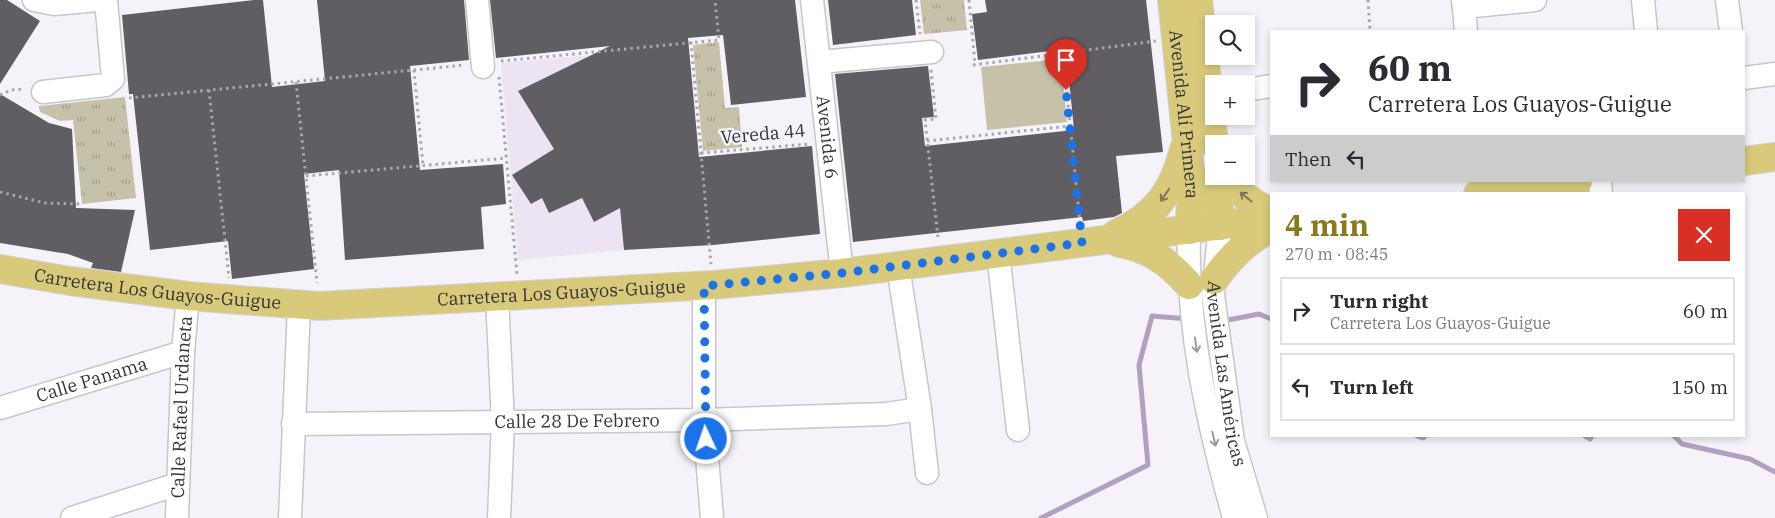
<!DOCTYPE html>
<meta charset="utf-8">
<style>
body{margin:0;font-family:"IBM Plex Serif",serif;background:#f7f7f7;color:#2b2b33;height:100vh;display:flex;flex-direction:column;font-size:19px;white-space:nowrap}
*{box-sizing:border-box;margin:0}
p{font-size:16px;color:#7c7c81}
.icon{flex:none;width:28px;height:28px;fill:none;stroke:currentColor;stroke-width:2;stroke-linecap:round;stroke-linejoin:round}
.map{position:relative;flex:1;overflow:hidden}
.side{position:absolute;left:1270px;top:192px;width:475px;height:245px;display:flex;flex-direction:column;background:#fff;border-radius:0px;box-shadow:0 2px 8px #0003}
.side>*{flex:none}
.top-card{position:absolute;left:1270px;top:30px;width:475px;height:152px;border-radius:0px;box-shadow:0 2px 8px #0003;background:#fff;color:#2b2b33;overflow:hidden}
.fabs{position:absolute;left:1205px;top:15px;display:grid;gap:10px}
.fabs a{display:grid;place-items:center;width:50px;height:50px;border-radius:0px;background:#fff;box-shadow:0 2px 8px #0003;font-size:25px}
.pin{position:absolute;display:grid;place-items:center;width:42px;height:42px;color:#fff;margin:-51px -21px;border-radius:50% 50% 50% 0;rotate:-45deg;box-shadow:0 0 5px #0007}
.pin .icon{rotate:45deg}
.me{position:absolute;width:55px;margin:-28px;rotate:357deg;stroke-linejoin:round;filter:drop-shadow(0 0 4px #0008)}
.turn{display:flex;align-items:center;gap:18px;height:105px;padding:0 15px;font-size:22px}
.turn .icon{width:65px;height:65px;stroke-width:2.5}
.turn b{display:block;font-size:35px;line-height:42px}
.then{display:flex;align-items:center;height:48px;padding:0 15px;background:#0003;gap:10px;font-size:19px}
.round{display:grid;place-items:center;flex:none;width:52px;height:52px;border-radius:0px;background:#f7f7f7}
.overview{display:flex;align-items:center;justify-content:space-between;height:85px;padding:0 15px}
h1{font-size:30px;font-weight:800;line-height:38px;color:#8b791e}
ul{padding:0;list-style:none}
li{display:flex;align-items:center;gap:15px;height:68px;margin:0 10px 8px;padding:0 5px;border:2px solid #e1e1e2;border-radius:0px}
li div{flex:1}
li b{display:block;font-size:19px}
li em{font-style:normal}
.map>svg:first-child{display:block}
.built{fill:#ece4f2}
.grass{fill:url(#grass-tufts)}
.garden{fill:#c6c2a9}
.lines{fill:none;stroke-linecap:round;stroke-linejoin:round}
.stream{stroke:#b2a0c2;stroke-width:5}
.building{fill:#605d63}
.minor-casing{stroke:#c9c5cc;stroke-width:25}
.major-casing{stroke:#d3d2d3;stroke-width:30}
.path{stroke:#a9a6ab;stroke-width:3;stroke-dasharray:2.5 4;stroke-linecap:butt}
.minor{stroke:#fff;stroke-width:22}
.major{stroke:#d8ca7a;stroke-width:28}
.oneway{stroke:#7e7855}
.oneway2{stroke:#9a9a9a}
.route{stroke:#1a73e8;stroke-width:9;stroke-dasharray:0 16.2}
.labels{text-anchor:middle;stroke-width:5;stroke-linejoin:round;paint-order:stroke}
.street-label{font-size:18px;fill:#353436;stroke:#f6f2f9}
</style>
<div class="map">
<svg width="1775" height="518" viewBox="0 0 1775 518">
<defs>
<pattern id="grass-tufts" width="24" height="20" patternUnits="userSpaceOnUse" patternTransform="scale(1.25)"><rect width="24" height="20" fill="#c6c2a9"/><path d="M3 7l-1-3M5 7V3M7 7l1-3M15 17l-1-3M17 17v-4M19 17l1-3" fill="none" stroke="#a29e8a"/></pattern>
</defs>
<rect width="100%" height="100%" fill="#f6f2f9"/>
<path class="built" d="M 606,54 L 624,250 L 518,260 L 501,63 Z"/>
<g class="grass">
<path d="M 920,0 L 964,0 L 967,30 L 924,34 Z"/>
<path d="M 719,42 L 725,108 L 739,107 L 742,147 L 703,151 L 693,45 Z"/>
<path d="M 125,97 L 136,198 L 82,204 L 73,120 L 60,121 L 40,112 L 39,106 Z"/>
</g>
<path class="garden" d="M 1061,59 L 1067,122 L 987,130 L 981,67 Z"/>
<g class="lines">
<g class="stream">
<path d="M 1223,321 L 1259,314 L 1271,319"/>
<path d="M 1417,436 L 1423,438 L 1425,436"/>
<path d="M 1585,436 L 1590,439 L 1592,436"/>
<path d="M 1674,436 L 1682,444 L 1750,459 L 1775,472"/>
<path d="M 1041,518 L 1148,465 L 1139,365 L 1152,316 L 1188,319"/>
</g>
</g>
<g class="building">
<path d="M 0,0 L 7,0 L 40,21 L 0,84 Z"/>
<path d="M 254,0 L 263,0 L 272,87 L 325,81 L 317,0 L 464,0 L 469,60 L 410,66 L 420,170 L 503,164 L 506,204 L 481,207 L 484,249 L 345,260 L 339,170 L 304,174 L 314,269 L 232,279 L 228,241 L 150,250 L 133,94 L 129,94 L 122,15 Z"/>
<path d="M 490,0 L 795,0 L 806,97 L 731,105 L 723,35 L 688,38 L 699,157 L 812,146 L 820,234 L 713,245 L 624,250 L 620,208 L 594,222 L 582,198 L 549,213 L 542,198 L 531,204 L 512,175 L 554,149 L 518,91 L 610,46 L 496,58 Z"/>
<path d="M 828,0 L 912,0 L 916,35 L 833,45 Z"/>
<path d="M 985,0 L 1146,0 L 1163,152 L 1116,156 L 1122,213 L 1114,217 L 1083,221 L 1082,217 L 853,242 L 835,74 L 928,66 L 934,117 L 922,118 L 925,146 L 1074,130 L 1066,49 L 978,60 L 972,14 L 987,12 Z"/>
<path d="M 0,94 L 49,123 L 72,129 L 76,208 L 135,210 L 121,272 L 91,268 L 93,263 L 68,254 L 0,243 Z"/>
</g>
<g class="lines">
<g class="minor-casing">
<g id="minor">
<path d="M 34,0 L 54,4 L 98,0"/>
<path d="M 477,0 L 483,67"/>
<path id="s1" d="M 812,0 L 842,273"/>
<path d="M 1463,0 L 1466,31"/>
<path d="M 1643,0 L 1646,31"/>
<path d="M 1727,0 L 1731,31"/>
<path d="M 1464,7 L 1535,0"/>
<path d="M 819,62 L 932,52"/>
<path d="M 1744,78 L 1775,74"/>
<path d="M 1246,90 L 1271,86"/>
<path d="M 43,92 L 106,85 L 113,79 L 106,0"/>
<path d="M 1600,181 L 1601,194"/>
<path id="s2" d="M 1220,226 L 1213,295 L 1233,441 L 1256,518"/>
<path d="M 1189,230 C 1186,328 1208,424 1234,518"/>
<path d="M 998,253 L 1018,430"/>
<path d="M 898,266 L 920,409 L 927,473"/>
<path d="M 704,286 L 704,420 L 712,518"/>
<path d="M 497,297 L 503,422 L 499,518"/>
<path id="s3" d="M 0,408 L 183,352"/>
<path id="s4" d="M 293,424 L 704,420 L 886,414 L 920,409"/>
<path d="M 72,518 L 178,484"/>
<path id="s5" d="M 177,518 L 183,352 L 188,296"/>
<path d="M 290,518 L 299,306"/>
</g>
</g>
<g class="major-casing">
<g id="major">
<path id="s6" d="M 1172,0 L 1192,191 L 1189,230"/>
<path d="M 1198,0 L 1214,144"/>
<path d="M 1744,161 L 1775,157"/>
<path d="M 1217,176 L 1220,226"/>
<path d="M 1226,176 C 1239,192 1252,205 1271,211"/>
<path d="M 1478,194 L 1578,181"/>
<path d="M 1116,234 C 1156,215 1173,192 1184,149"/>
<path d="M 1119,243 C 1149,248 1169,262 1189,285"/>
<path id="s7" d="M 0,269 L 70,281 L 188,296 L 319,306 L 713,285 L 842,273 L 1271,219"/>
<path d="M 1214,280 C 1229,258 1248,240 1271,228"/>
</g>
</g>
<g class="path">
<path d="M 916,0 L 920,34"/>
<path d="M 969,0 L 975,64"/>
<path d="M 1368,0 L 1370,31"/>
<path d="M 691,42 L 711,264"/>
<path d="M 1063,53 L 1080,223"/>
<path d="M 501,61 L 719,40 L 715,0"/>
<path d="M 973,65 L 1156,41"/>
<path d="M 414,70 L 423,166"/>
<path d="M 931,70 L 936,119 L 925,120 L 938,238"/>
<path d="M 499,77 L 517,275"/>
<path d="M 296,82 L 317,283"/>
<path d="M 209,90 L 229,278"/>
<path d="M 0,95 L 11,90 L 25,89"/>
<path d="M 129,98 L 465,65"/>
<path d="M 927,141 L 1070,126"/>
<path d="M 701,153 L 810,144"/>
<path d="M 306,176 L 507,158"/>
<path d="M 0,192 L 45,203 L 82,204"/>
</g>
<use href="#minor" class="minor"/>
<use href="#major" class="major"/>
</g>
<defs><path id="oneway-shaft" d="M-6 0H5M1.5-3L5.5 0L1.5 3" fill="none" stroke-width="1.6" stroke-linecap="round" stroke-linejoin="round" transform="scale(1.25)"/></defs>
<g class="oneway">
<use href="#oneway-shaft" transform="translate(1165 195) rotate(124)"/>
<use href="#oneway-shaft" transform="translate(1246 197) rotate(-141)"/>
</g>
<g class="oneway2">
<use href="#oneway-shaft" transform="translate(1196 345) rotate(82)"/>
<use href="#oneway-shaft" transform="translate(1214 439) rotate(77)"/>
</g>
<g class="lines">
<path class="route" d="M 706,439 L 704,286 L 842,273 L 1082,243 L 1066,90"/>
</g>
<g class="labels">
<g class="street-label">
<text dy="6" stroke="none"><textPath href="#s6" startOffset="115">Avenida Alí Primera</textPath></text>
<text transform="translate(763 134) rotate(-5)" y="6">Vereda 44</text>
<text dy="6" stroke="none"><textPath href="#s1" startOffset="138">Avenida 6</textPath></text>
<text dy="6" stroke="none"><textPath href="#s7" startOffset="159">Carretera Los Guayos-Guigue</textPath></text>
<text dy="6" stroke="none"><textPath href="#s7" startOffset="564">Carretera Los Guayos-Guigue</textPath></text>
<text dy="6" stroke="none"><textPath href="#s2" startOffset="149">Avenida Las Américas</textPath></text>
<text dy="6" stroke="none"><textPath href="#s3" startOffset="96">Calle Panama</textPath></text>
<text dy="6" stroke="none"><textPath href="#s5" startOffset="111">Calle Rafael Urdaneta</textPath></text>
<text dy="6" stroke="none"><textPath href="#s4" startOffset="284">Calle 28 De Febrero</textPath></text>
</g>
</g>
</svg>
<div class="fabs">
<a><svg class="icon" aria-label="search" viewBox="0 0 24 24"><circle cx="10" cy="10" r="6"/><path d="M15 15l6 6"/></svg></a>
<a>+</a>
<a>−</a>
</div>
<div class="pin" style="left:1066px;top:90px;background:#d93025"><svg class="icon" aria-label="arrive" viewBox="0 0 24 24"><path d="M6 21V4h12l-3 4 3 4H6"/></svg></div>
<svg class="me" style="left:706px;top:439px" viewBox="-20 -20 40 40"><circle r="17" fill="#1a73e8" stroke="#fff" stroke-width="3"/><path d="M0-11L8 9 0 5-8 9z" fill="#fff"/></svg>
<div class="top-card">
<div class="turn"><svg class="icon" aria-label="right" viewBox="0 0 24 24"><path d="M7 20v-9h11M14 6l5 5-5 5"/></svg><div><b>60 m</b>Carretera Los Guayos-Guigue</div></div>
<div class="then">Then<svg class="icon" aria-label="left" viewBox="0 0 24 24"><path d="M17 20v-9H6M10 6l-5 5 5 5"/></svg></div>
</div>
<section class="side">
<div class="overview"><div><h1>4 min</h1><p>270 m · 08:45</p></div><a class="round" style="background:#d93025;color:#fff"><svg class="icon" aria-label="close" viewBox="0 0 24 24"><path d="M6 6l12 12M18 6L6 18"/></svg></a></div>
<ul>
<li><svg class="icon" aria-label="right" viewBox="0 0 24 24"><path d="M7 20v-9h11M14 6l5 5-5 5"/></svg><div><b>Turn right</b><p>Carretera Los Guayos-Guigue</p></div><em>60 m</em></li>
<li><svg class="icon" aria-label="left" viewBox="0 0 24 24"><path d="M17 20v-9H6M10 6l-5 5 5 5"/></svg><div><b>Turn left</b></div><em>150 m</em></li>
</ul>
</section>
</div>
